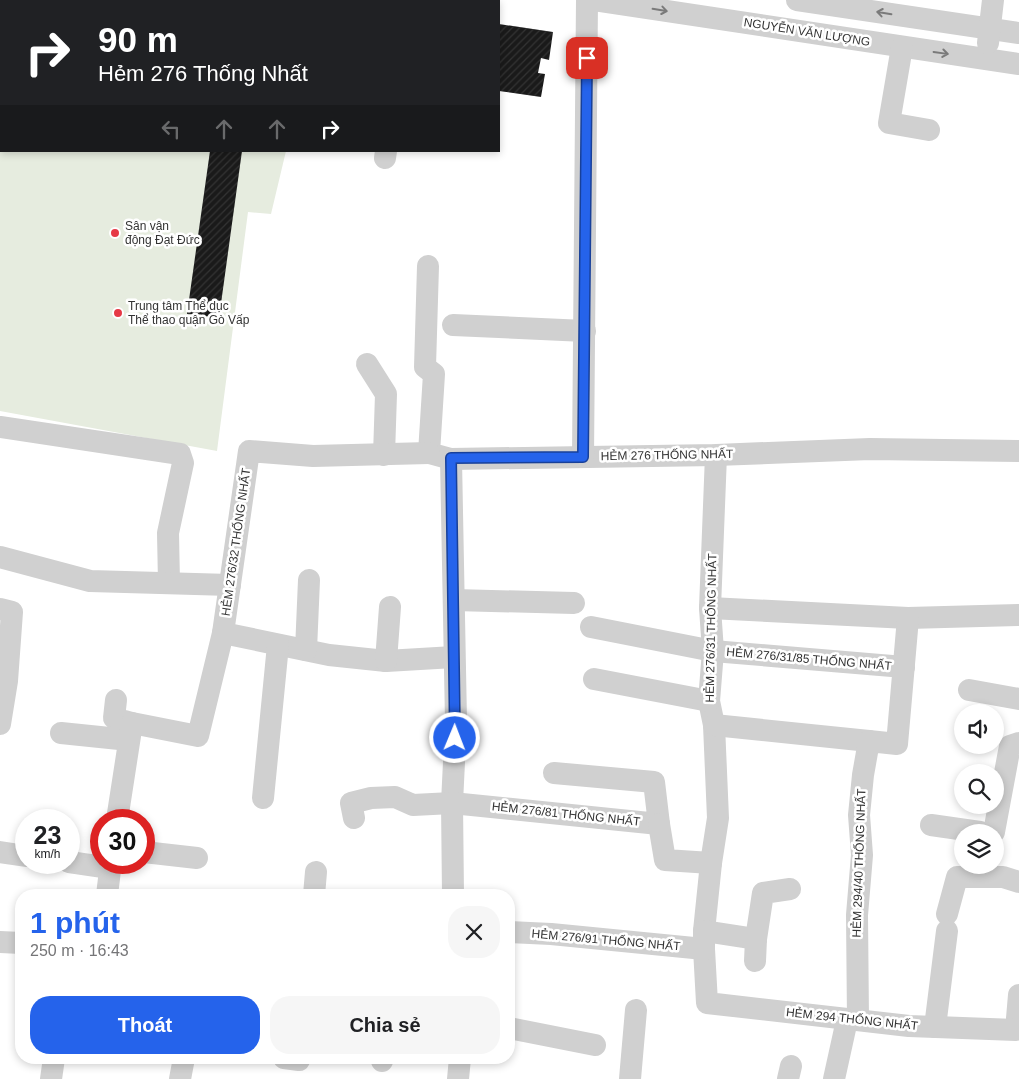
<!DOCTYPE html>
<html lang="vi">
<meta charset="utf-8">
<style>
body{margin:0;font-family:Helvetica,sans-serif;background:#f6f6f6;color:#202124;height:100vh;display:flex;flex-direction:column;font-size:19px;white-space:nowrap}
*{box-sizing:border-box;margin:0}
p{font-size:16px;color:#757577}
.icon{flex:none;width:28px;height:28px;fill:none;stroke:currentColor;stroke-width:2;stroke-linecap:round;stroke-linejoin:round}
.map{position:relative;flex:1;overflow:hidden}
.side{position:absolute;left:15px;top:889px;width:500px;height:175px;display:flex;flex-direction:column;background:#fff;border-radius:20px;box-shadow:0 2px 8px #0003}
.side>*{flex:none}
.banner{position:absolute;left:0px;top:0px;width:500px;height:152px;box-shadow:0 2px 8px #0003;background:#202124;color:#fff;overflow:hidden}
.controls{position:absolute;left:954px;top:704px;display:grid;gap:10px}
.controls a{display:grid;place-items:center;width:50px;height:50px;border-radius:50%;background:#fff;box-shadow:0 2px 8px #0003;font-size:25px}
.speed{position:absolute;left:15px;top:809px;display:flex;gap:10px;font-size:25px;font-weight:700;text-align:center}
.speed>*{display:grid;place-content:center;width:65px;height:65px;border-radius:50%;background:#fff;box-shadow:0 2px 8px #0003;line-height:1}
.speed small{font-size:12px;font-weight:400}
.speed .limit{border:8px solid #d22;background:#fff;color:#111}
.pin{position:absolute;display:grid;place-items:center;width:42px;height:42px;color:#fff;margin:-21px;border-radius:10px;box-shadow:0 2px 8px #0006}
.me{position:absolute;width:55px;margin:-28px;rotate:1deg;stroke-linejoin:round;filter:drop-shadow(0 0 4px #0008)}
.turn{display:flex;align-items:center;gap:18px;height:105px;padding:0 15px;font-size:22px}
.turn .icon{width:65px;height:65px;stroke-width:2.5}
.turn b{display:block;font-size:35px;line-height:42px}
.lanes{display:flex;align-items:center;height:48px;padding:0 15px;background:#0003;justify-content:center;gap:25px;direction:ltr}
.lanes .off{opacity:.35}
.round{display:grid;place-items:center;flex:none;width:52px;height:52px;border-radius:20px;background:#f6f6f6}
.headline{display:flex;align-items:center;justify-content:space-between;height:85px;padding:0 15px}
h1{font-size:30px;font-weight:800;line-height:38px;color:#2563eb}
.action{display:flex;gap:10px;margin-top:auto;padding:10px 15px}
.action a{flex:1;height:58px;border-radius:20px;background:#2563eb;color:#fff;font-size:20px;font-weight:800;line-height:58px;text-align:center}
.action a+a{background:#f6f6f6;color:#202124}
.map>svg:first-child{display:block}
.pitch{fill:#e6ecdf}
.building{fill:url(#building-hatch)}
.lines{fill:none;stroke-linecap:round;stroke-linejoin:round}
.minor{stroke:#d0d0d0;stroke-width:22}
.oneway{stroke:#7a7a7a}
.route-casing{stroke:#184099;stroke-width:12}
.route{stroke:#2563eb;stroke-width:9}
.poi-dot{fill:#e63946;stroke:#fff;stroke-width:2}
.labels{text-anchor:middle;stroke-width:5;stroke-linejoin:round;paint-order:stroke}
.street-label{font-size:12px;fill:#333;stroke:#fff}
.poi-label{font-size:12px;fill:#333;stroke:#fff;text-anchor:start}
</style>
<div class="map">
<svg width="1019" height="1079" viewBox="0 0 1019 1079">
<defs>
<pattern id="building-hatch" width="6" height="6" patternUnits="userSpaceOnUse" patternTransform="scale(1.25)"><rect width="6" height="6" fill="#1a1a1a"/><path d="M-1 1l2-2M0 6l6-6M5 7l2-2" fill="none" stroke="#333"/></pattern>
</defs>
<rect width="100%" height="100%" fill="#fff"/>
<path class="pitch" d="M 0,0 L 250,0 L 1,1 L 1,151 L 286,151 L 271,214 L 248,212 L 217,451 L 0,411 Z"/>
<g class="building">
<path d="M 499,24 L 553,32 L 549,60 L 541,58 L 538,73 L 545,74 L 541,97 L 499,91 Z"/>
<path d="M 210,151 L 242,151 L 219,318 L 187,314 Z"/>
</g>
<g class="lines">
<g class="minor">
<path d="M 594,0 L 1019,64"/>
<path d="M 797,0 L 1019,33"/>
<path d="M 410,1 L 410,0"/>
<path d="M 988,43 L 993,0"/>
<path d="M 902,47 L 889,123 L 929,130"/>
<path d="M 385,158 L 386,151"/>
<path d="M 428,266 L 425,367 L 434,374 L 429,453 L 451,459 L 716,455 L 870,449 L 1019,451"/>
<path d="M 453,325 L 585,331"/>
<path d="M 367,364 L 386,394 L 384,455"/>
<path d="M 0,427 L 180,454 L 183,463 L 168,533 L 169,583"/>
<path d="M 716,455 L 710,608 L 713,651 L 709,701 L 714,725 L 718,818 L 711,863 L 704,931 L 704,949 L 707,1003 L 909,1026 L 1016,1030 L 1019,995"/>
<path d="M 583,457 L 587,0"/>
<path d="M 451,459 L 456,721 L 452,803 L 453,895"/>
<path d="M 0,557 L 90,581 L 230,585"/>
<path d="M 454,600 L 574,603"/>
<path d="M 710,608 L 908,618 L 1019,615"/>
<path d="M 0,609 L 12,612 L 7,681 L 0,724"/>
<path d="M 591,627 L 713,651 L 904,667"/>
<path d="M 223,633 L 329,655 L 386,661 L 454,657"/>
<path d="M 306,650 L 309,580"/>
<path d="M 386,661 L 390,607"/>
<path d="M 594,679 L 709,701"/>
<path d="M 969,690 L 1019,699"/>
<path d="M 116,700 L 114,718 L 132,723"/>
<path d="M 714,725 L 869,741"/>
<path d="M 61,733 L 129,740"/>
<path d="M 263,798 L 278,645"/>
<path d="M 354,818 L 351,803 L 371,798 L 395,797 L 413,805 L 452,803 L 659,824 L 654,782 L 554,773"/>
<path d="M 117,820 L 132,723 L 198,736 L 223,633 L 249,451 L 313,456 L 429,453"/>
<path d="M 659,824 L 665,860 L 711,863"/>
<path d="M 931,825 L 980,832"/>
<path d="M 994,832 L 1010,746 L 1019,743"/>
<path d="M 0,852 L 26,856"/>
<path d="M 144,852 L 197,858"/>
<path d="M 69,862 L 110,868"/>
<path d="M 107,895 L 111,862"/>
<path d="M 314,895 L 316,872"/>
<path d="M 947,914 L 957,877 L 1003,877 L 1019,882"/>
<path d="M 704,931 L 756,939"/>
<path d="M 509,932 L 551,934 L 704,949"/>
<path d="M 0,942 L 21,943"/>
<path d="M 755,961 L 756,939 L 763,893 L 790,889"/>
<path d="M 858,1020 L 857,915 L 862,855 L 859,815 L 863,775 L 869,741 L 897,744 L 908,618"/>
<path d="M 935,1027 L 947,931"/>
<path d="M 509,1028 L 595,1045"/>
<path d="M 284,1058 L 299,1060 L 300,1058"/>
<path d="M 382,1058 L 382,1061"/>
<path d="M 51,1079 L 54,1058"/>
<path d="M 180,1079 L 184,1058"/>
<path d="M 458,1079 L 460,1058"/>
<path d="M 630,1079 L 636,1010"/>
<path d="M 788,1079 L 791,1066"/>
<path d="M 834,1079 L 847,1020"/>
</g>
</g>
<defs><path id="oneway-shaft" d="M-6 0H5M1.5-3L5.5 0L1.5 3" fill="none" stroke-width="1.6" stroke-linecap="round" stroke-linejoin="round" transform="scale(1.25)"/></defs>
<g class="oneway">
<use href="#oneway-shaft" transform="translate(660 10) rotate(9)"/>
<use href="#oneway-shaft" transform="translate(884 13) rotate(-171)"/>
<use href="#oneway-shaft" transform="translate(941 53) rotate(8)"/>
</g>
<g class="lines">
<g class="route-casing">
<path id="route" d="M 455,738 L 451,458 L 583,457 L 587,58"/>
</g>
<use href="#route" class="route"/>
</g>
<g class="poi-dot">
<circle cx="115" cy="233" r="5"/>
<circle cx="118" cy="313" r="5"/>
</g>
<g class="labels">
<g class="street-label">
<text transform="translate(807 32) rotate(9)" y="4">NGUYỄN VĂN LƯỢNG</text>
<text transform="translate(667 455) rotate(-1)" y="4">HẺM 276 THỐNG NHẤT</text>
<text transform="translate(236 542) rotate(-82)" y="4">HẺM 276/32 THỐNG NHẤT</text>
<text transform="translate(711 628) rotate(-89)" y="4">HẺM 276/31 THỐNG NHẤT</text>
<text transform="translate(809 659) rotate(5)" y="4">HẺM 276/31/85 THỐNG NHẤT</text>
<text transform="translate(566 814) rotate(6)" y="4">HẺM 276/81 THỐNG NHẤT</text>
<text transform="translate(859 863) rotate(-88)" y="4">HẺM 294/40 THỐNG NHẤT</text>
<text transform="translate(606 940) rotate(5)" y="4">HẺM 276/91 THỐNG NHẤT</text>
<text transform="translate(852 1019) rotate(6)" y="4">HẺM 294 THỐNG NHẤT</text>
</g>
<g class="poi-label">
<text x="125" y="230">Sân vận<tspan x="125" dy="14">động Đạt Đức</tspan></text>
<text x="128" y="310">Trung tâm Thể dục<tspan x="128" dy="14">Thể thao quận Gò Vấp</tspan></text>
</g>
</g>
</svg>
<div class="controls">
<a><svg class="icon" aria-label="sound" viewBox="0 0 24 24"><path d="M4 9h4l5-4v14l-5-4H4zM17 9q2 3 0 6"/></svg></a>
<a><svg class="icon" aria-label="search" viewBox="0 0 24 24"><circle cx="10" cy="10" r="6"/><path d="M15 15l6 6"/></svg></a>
<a><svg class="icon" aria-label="layers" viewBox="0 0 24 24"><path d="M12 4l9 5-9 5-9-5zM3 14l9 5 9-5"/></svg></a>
</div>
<div class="speed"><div>23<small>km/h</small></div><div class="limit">30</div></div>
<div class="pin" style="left:587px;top:58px;background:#d93025"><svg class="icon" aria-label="arrive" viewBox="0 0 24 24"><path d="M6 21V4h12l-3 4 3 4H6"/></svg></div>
<svg class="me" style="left:455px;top:738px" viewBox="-20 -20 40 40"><circle r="17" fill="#2563eb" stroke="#fff" stroke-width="3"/><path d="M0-11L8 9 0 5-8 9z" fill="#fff"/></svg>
<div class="banner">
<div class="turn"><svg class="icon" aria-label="right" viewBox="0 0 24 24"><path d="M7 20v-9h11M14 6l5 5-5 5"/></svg><div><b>90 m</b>Hẻm 276 Thống Nhất</div></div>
<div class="lanes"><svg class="icon off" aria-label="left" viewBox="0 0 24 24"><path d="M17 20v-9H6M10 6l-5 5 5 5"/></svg><svg class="icon off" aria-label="ahead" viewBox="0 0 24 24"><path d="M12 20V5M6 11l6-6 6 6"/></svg><svg class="icon off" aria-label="ahead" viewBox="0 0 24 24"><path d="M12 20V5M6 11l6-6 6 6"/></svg><svg class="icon" aria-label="right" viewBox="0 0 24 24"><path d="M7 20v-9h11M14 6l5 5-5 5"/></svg></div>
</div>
<section class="side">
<div class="headline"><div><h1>1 phút</h1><p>250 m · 16:43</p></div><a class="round"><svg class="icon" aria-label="close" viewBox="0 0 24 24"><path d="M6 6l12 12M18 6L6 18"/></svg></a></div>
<div class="action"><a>Thoát</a><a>Chia sẻ</a></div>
</section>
</div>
